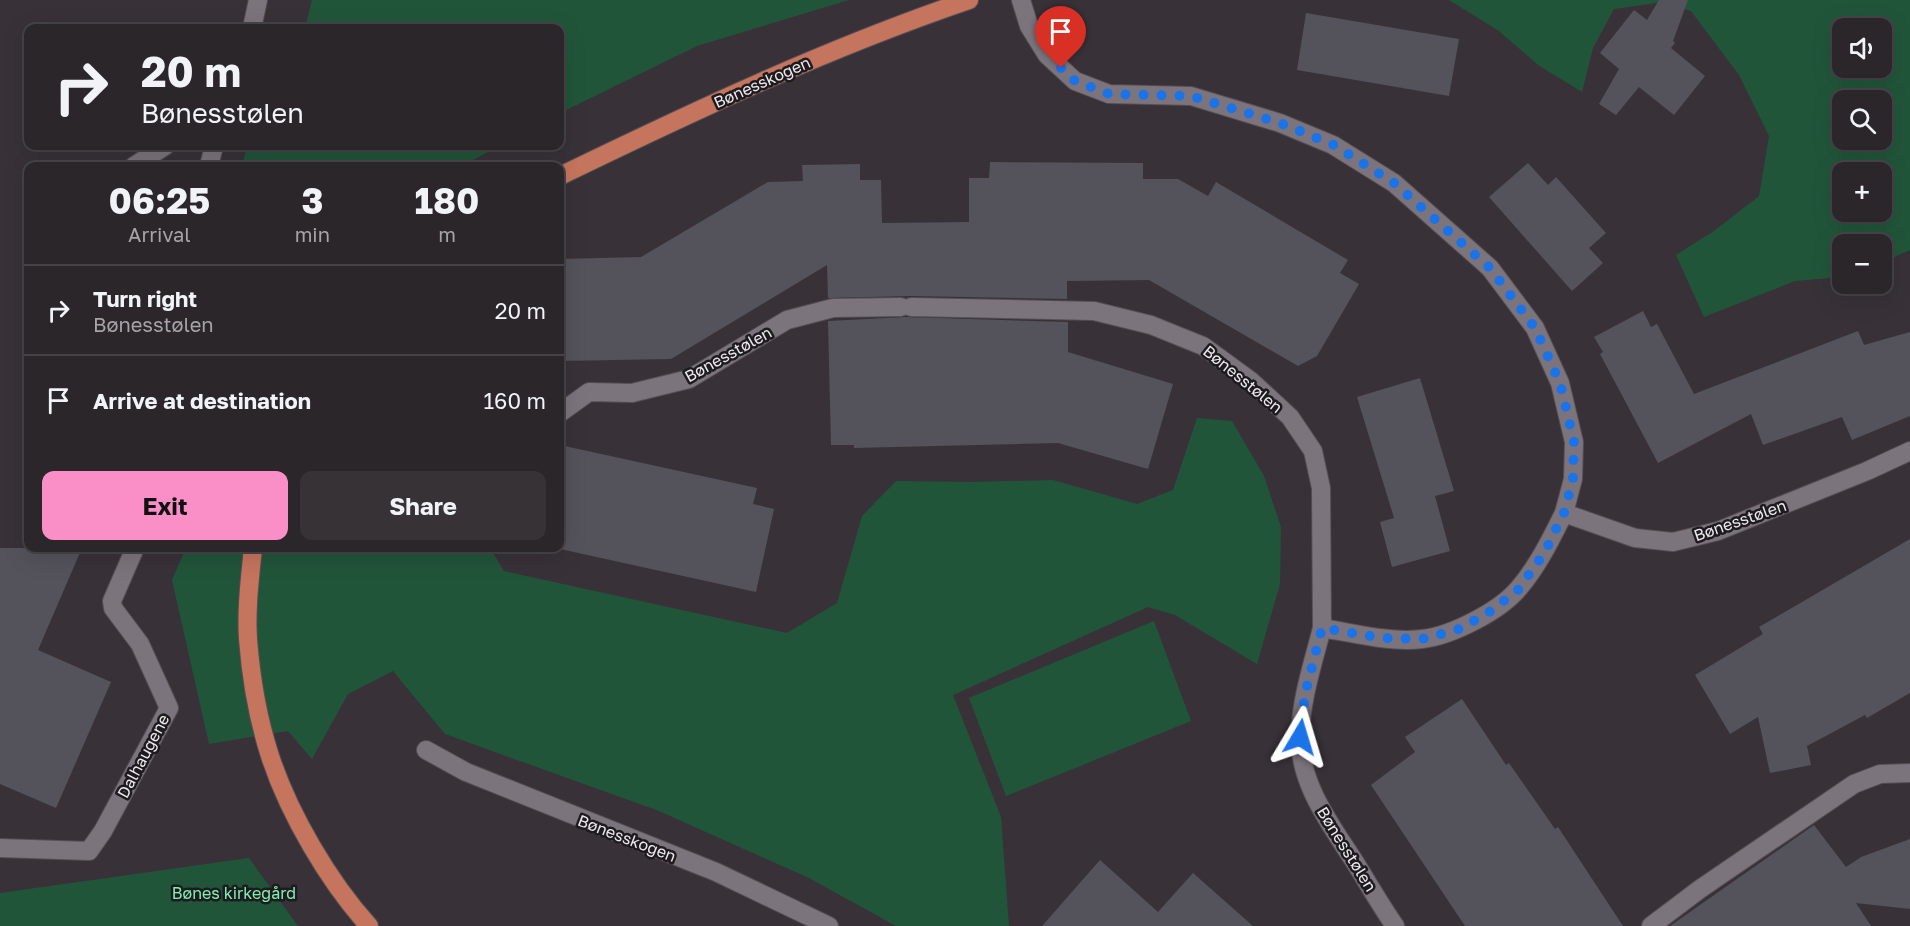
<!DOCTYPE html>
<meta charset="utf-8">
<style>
body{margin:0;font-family:"Golos Text",sans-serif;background:#363236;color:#f1f3f6;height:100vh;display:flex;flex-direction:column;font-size:22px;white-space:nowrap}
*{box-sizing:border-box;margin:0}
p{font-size:20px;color:#a5a5a8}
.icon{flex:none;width:33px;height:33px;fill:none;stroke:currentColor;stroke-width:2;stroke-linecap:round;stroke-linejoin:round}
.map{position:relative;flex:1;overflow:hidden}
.panel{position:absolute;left:24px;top:162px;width:540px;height:390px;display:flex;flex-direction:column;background:#2a262a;border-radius:12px;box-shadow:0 6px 24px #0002,0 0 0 2px #464347}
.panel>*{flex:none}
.guide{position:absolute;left:24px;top:24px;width:540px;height:126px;border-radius:12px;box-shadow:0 6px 24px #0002,0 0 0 2px #464347;background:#2a262a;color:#f1f3f6;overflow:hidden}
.buttons{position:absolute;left:1832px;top:18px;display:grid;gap:12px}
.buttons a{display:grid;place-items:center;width:60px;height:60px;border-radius:12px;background:#2a262a;box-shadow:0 6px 24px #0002,0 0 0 2px #464347;font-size:30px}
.pin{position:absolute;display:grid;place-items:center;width:51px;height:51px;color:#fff;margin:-62px -26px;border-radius:50% 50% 50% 0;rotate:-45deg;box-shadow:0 0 6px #0007}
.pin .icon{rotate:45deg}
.me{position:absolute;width:66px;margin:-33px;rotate:7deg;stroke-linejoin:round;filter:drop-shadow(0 0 4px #0008)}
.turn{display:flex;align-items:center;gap:21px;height:126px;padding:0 18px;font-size:27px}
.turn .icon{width:78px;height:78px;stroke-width:2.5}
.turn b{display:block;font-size:42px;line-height:51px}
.eta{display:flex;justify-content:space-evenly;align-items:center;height:102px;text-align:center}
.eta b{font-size:36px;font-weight:700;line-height:42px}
.button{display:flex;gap:12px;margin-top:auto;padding:12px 18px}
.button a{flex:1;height:69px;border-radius:12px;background:#fa8fc7;color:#111;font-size:24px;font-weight:700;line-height:69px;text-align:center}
.button a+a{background:#363236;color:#f1f3f6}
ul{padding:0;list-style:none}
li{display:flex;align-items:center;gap:18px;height:90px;padding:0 18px;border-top:2px solid #464347}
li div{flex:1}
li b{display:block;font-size:22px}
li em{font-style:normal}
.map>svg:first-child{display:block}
.green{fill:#21553a;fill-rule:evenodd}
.building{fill:#54525b}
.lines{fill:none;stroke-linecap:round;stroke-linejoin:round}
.minor-casing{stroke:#554f55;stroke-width:20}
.major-casing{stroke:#554f55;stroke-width:20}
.minor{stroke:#7c747c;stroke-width:18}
.major{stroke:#c5745d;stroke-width:18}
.route{stroke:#1a73e8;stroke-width:10;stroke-dasharray:0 18}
.labels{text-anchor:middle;stroke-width:5;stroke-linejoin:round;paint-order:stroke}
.street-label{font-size:16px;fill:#eee9ee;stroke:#1e1b1e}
.park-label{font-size:16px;fill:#80efb3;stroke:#1e1b1e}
</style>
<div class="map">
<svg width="1910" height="926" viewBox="0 0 1910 926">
<rect width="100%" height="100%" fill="#383238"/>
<g class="green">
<path d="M 312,0 L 849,0 L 697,46 L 560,113 L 560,28 L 305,28 Z"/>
<path d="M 1449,0 L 1910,0 L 1910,250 L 1881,263 L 1881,244 L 1842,244 L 1842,277 L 1795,281 L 1704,317 L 1676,255 L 1714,231 L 1759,196 L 1769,136 L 1739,75 L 1691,11 L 1663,2 L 1614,9 L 1593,48 L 1582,92 L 1538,65 L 1499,31 ZM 1842,28 L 1881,28 L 1881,68 L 1842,68 ZM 1842,100 L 1881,100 L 1881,140 L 1842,140 ZM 1842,172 L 1881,172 L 1881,212 L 1842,212 Z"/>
<path d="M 247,146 L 500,146 L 461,166 L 242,166 Z"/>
<path d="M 1197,418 L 1232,421 L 1264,476 L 1281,527 L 1280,584 L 1257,664 L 1175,615 L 1148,607 L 953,695 L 1001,817 L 1009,926 L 896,926 L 809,878 L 659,811 L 445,734 L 393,671 L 348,694 L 312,759 L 288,731 L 209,744 L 172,580 L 186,548 L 490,548 L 504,571 L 787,633 L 837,603 L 862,516 L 896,481 L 972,482 L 1053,480 L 1137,504 L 1173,490 Z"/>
<path d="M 1154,621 L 1191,721 L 1006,796 L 969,698 Z"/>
<path d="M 249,858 L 298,926 L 0,926 L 0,893 Z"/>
</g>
<g class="building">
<path d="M 1659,0 L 1688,0 L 1673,41 L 1675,43 L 1671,48 L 1705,76 L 1674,115 L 1639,87 L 1616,115 L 1599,104 L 1619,69 L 1600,53 L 1634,10 L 1647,20 Z"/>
<path d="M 1306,13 L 1459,39 L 1449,96 L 1297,70 Z"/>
<path d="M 990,162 L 1143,163 L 1143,179 L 1178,179 L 1208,196 L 1216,182 L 1348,260 L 1340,273 L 1359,284 L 1317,356 L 1298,366 L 1149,280 L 1067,281 L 1067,299 L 911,296 L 828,298 L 827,265 L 671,359 L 560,361 L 560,259 L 641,257 L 768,182 L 803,181 L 802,165 L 860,164 L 860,180 L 881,180 L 882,223 L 969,222 L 969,178 L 989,178 Z"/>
<path d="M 1528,163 L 1548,185 L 1556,177 L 1606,233 L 1589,248 L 1603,263 L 1572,291 L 1489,197 Z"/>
<path d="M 1643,311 L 1651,327 L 1657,324 L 1694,394 L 1858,331 L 1864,345 L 1910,332 L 1910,416 L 1852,440 L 1842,417 L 1763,445 L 1751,414 L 1658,463 L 1600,354 L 1603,352 L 1594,337 Z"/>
<path d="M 906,317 L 1068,322 L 1068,352 L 1173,384 L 1148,469 L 1058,443 L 854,448 L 854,445 L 831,445 L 828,321 Z"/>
<path d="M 1420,378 L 1454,491 L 1435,496 L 1450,551 L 1392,567 L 1380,522 L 1394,518 L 1357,397 Z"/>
<path d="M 560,445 L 757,488 L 753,504 L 774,509 L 756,592 L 560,549 Z"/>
<path d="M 1910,539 L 1910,693 L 1867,718 L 1865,715 L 1807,746 L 1811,765 L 1770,773 L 1758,717 L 1730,734 L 1695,675 L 1763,634 L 1759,627 Z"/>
<path d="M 0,548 L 82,548 L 38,650 L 111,682 L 56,808 L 0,784 Z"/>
<path d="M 1462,699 L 1506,765 L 1509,763 L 1555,829 L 1558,827 L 1623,926 L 1465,926 L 1371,785 L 1415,752 L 1405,737 Z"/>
<path d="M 1814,825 L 1846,867 L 1861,857 L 1910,839 L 1910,909 L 1856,903 L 1871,926 L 1670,926 Z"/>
<path d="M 1100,860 L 1158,912 L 1193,873 L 1253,926 L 1042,926 Z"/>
</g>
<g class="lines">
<g class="minor-casing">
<g id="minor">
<path d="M 1021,0 L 1029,26 L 1047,55 L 1075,81 L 1109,94 L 1191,96 L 1280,123 L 1333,145 L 1394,183 L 1490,268 L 1535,328 L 1560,383 L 1574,442 L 1573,479 L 1564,513 L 1635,538 L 1673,542 L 1718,531 L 1867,471 L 1910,451"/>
<path d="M 252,28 L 258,0"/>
<path d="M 134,166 L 165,146"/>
<path d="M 209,166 L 214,146"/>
<path d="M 911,307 L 1094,311 L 1151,325 L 1203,346 L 1251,381 L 1290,417 L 1313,451 L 1321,488 L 1322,628"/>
<path d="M 560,413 L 589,392 L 632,393 L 689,379 L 787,320 L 833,308 L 901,307"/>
<path d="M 426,750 L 466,772 L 716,872 L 829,926"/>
<path d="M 0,848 L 89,851 L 103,831 L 169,708 L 140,644 L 113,608 L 112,601 L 135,548"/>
<path d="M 1395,926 C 1381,906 1369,885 1356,864 C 1331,825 1299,784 1300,736 C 1301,699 1313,663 1322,628 C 1354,633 1390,643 1422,639 C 1451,636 1500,611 1519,588 C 1538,566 1551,539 1564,513"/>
<path d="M 1651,926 L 1700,889 L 1854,784 L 1880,774 L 1910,773"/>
</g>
</g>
<g class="major-casing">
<g id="major">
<path d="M 560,176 C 694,111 828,48 969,0"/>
<path d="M 253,548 C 250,578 246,609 248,639 C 251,678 258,719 270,756 C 289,814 329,882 369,926"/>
</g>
</g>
<use href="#minor" class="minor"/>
<use href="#major" class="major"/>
</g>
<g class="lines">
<path class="route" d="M 1061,68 L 1075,81 L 1109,94 L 1191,96 L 1280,123 L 1334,145 L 1394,183 L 1474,254 L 1490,268 L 1535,328 L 1560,383 L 1574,442 L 1573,479 L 1564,513 L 1554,533 L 1545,552 L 1518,590 L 1488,613 L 1457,630 L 1422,639 L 1382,638 L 1322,628 L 1305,694 L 1300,737"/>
</g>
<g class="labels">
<g class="street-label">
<text transform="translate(762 82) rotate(-24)" y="6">Bønesskogen</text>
<text transform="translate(728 354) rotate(-29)" y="6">Bønesstølen</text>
<text transform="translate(1243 379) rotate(39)" y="6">Bønesstølen</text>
<text transform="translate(1740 520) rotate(-19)" y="6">Bønesstølen</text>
<text transform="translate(143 756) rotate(-62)" y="6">Dalhaugene</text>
<text transform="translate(627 838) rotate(21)" y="6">Bønesskogen</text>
<text transform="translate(1347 849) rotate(58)" y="6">Bønesstølen</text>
</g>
<g class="park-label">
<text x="234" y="899">Bønes kirkegård</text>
</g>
</g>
</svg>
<div class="buttons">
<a><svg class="icon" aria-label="sound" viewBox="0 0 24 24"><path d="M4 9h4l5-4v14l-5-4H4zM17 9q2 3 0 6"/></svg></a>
<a><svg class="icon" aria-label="search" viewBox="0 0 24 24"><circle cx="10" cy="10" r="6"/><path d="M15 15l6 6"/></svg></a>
<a>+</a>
<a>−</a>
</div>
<div class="pin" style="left:1061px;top:68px;background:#d93025"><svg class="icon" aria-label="arrive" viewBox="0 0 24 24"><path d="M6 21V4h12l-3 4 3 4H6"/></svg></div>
<svg class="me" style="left:1300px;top:737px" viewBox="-20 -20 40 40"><path d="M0-17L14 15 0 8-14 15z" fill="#1a73e8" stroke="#fff" stroke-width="4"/></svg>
<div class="guide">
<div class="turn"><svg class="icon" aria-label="right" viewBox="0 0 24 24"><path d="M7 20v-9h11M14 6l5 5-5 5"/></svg><div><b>20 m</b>Bønesstølen</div></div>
</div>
<section class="panel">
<div class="eta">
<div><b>06:25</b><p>Arrival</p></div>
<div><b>3</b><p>min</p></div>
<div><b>180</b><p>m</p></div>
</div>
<ul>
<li><svg class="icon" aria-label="right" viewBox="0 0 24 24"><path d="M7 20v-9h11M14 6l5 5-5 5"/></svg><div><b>Turn right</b><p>Bønesstølen</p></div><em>20 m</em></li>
<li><svg class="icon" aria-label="arrive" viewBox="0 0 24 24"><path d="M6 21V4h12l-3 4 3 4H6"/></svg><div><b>Arrive at destination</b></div><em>160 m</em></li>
</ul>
<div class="button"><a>Exit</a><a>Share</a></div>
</section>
</div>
